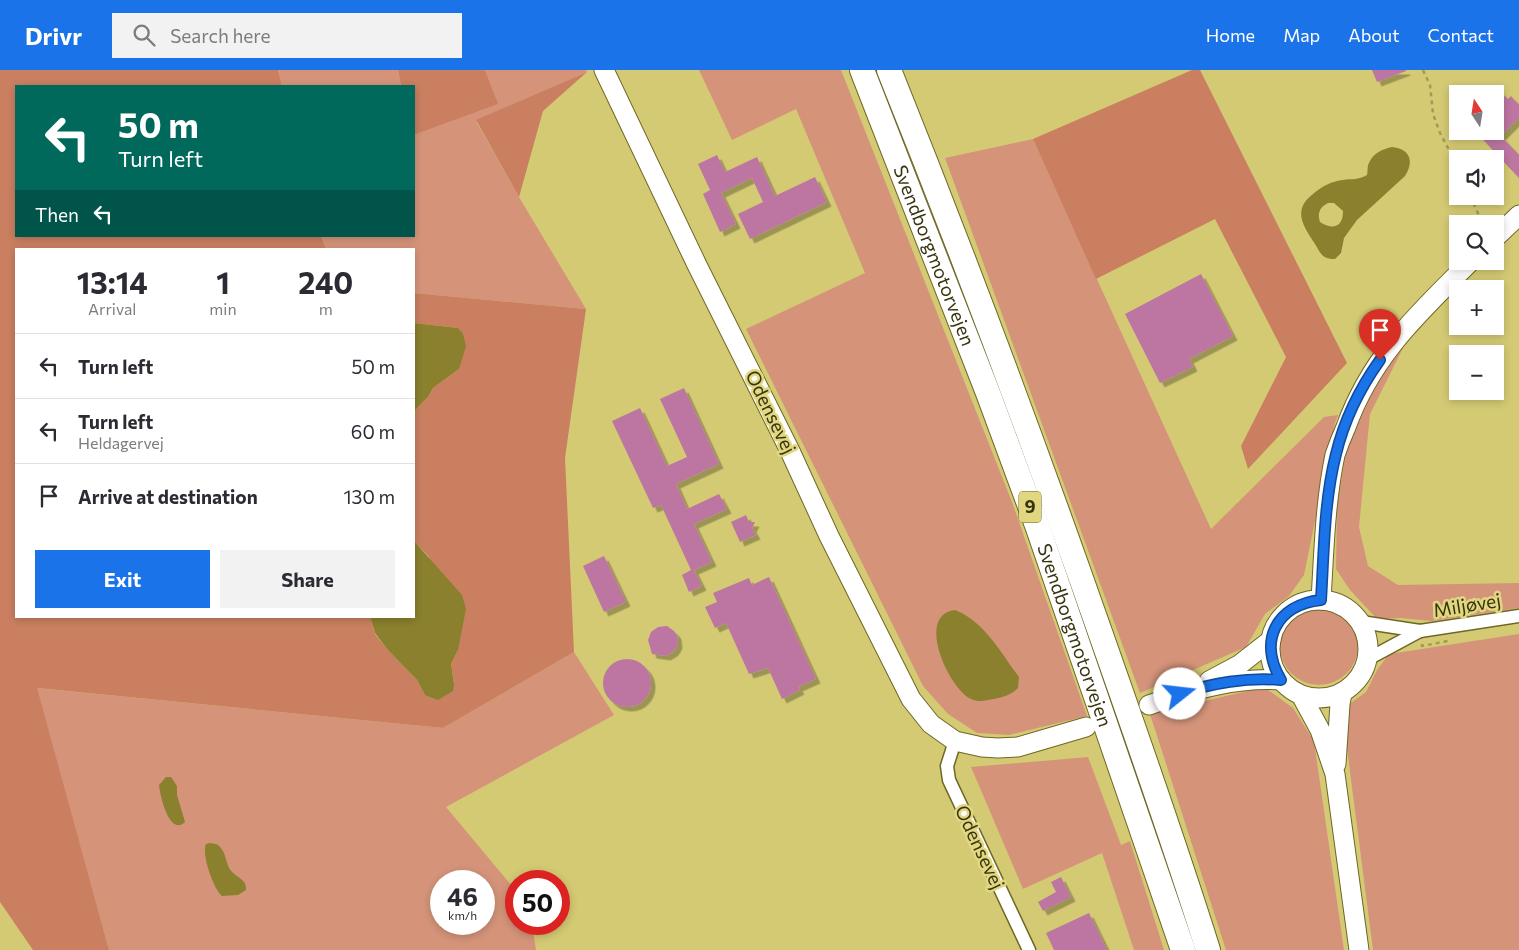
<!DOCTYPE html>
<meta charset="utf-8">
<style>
body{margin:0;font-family:Commissioner,sans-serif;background:#f2f2f3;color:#2b2b33;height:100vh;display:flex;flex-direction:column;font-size:19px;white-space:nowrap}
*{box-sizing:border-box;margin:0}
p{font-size:16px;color:#7c7c81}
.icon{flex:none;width:28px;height:28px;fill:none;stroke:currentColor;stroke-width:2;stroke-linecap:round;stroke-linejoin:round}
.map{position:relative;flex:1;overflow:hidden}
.details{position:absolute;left:15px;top:178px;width:400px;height:370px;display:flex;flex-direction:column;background:#fff;border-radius:0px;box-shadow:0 2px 8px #0003}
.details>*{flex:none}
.top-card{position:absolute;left:15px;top:15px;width:400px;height:152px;border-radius:0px;box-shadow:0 2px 8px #0003;background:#00695c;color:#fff;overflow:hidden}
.needle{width:32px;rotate:348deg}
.fabs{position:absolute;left:1449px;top:15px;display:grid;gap:10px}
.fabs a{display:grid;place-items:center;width:55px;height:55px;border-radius:0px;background:#fff;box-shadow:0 2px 8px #0003;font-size:25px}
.speed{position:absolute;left:430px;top:800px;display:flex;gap:10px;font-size:25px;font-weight:700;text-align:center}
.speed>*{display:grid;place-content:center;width:65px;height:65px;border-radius:50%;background:#fff;box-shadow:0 2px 8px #0003;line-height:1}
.speed small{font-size:12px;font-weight:400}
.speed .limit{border:8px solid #d22;background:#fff;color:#111}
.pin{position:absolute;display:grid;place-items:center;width:42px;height:42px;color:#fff;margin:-51px -21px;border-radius:50% 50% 50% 0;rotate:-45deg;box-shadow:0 0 5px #0007}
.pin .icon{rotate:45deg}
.me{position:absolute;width:55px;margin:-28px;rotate:74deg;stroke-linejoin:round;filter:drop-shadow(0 0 4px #0008)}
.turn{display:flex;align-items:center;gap:18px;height:105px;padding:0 20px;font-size:22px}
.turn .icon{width:65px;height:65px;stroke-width:2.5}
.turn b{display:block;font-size:35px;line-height:42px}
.then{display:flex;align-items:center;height:48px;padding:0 20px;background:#0003;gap:10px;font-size:19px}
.eta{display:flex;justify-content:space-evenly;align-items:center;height:85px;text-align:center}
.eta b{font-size:30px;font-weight:700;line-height:35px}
.cta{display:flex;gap:10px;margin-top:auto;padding:10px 20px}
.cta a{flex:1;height:58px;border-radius:0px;background:#1a73e8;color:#fff;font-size:20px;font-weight:700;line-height:58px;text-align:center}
.cta a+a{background:#f2f2f3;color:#2b2b33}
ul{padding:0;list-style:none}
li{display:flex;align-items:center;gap:15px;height:65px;padding:0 20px;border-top:1px solid #e1e1e2}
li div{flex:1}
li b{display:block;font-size:19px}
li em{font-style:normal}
header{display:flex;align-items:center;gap:30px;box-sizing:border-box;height:70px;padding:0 25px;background:#1a73e8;color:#fff}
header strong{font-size:24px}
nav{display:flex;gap:28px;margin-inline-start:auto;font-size:18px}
.search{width:350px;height:45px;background:#f2f2f3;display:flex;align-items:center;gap:12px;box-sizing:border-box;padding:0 18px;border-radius:0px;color:#7c7c81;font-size:19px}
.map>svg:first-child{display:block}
.green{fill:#d5947a;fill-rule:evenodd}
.forest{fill:#ca7f61}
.water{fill:#8a802e;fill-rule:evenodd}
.building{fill:#bc76a1;filter:url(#shadow)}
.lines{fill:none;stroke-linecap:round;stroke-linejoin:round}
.street-casing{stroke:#6f6724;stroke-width:15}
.secondary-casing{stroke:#6f6724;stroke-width:21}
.highway-casing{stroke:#6f6724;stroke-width:26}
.path{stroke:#a39b54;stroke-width:2.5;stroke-dasharray:4 4;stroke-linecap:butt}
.street{stroke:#fff;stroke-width:12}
.secondary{stroke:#fff;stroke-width:19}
.highway{stroke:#fff;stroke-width:24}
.route-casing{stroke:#114b97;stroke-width:12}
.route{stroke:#1a73e8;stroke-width:9}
.labels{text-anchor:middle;stroke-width:5;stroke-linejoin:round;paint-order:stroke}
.shield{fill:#e1d780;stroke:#6b6531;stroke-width:1}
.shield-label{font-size:18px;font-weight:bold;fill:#38340f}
.street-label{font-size:19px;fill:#38340f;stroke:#e1d780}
</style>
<header>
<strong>Drivr</strong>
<div class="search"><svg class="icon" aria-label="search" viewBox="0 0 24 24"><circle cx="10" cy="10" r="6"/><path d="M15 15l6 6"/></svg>Search here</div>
<nav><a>Home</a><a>Map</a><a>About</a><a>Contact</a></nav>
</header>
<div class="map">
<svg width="1519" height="880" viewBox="0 0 1519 880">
<defs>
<filter id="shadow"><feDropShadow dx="4.5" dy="4.5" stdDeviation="0" flood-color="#0004"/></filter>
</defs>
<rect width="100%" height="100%" fill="#d4ca74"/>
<g class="green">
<path d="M 278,0 L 398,0 L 401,16 L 282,16 Z"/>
<path d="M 485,0 L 586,0 L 587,2 L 476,51 L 519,127 L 586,239 L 414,223 L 414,179 L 326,179 L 321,166 L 414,166 L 414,65 L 497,34 Z"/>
<path d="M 699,0 L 841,0 L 1012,432 L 1087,646 L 1009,665 L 977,663 L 948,644 L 923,616 L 746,259 L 865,203 L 796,39 L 732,70 Z"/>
<path d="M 1033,69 L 1211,459 L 1324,347 L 1338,345 L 1335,353 L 1304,505 L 1289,526 L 1265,544 L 1246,577 L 1140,623 L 945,88 Z"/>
<path d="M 1405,274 L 1370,344 L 1359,457 L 1368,496 L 1398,515 L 1519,513 L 1519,538 L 1431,551 L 1401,548 L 1377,549 L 1350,520 L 1336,499 L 1337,435 L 1350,359 L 1377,299 Z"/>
<circle cx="1319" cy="576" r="39"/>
<path d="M 1519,564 L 1519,880 L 1373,880 L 1345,663 L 1345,637 L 1366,622 L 1377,600 L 1389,584 Z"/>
<path d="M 574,582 L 614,645 L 446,737 L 516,821 L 516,854 L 532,854 L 536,880 L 109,880 L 36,618 L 443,658 ZM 441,811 L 484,811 L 484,854 L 441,854 Z"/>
<path d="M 1264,617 L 1293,638 L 1314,671 L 1344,880 L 1226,880 L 1150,644 Z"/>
<path d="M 1088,687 L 1121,775 L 1130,771 L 1164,880 L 1134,880 L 1102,783 L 1023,819 L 971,697 Z"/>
</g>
<g class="forest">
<path d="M 0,0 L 278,0 L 282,16 L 16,16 L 16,166 L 321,166 L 326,179 L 16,179 L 16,546 L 370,546 L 375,564 L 387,579 L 417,610 L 425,625 L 454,614 L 451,594 L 458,580 L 429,487 L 414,471 L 414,345 L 416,339 L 428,327 L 433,318 L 459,299 L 458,258 L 414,253 L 414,223 L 586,239 L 565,388 L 574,582 L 443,658 L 37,618 L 109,880 L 33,880 L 0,832 Z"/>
<path d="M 398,0 L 485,0 L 498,34 L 414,65 L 414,16 L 401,16 Z"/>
<path d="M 1192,0 L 1200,0 L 1347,293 L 1248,399 L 1241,376 L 1286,287 L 1215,149 L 1096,209 L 1033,69 Z"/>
<path d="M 587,2 L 543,41 L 519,127 L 476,50 Z"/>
</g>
<g class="water">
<path d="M 1392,77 C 1411,79 1414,92 1405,106 L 1357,150 L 1344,168 L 1341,183 L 1335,189 C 1322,189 1321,184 1315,174 C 1303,156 1292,140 1313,124 C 1320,118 1328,113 1337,111 C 1347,108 1358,111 1367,105 C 1368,101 1367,96 1369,93 C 1373,83 1383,79 1392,77 ZM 1328,133 L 1334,133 L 1343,141 C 1343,158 1332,160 1320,152 C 1317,143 1320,137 1328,133 Z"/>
<path d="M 414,253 L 458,258 L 463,264 L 466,276 L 459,299 L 433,318 L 428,327 L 416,339 L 414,345 Z"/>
<path d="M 414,471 L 462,525 L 466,539 L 458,580 L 451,594 L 454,614 L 453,621 L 438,630 L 425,625 L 417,610 L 387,579 L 375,563 L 370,546 L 414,546 Z"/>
<path d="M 955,540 C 984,551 1001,583 1019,607 L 1018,618 C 1011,625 1003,627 994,629 C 986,630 979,633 971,629 C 950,620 914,545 955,540 Z"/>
<path d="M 166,707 L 171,707 L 177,716 L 177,725 L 185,752 C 169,767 160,725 159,715 Z"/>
<path d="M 210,773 C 214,774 217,773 220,777 C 227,784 225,794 232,802 C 238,808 247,810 246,820 L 238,825 L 222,826 C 214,820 201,784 206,774 Z"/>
</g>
<g class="building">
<path d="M 1372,0 L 1406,0 L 1406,1 L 1377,12 Z"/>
<path d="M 1495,17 L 1508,29 L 1511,26 L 1519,35 L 1519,48 L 1501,66 L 1519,85 L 1519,108 L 1475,61 L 1495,61 Z"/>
<path d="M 717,85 L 725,102 L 757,87 L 775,126 L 815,107 L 827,132 L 750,169 L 738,144 L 763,132 L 752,108 L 721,123 L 736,154 L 720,162 L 703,124 L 710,120 L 698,94 Z"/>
<path d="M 1201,204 L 1233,266 L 1189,289 L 1193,297 L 1160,313 L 1125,244 Z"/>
<path d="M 684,318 L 719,394 L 676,414 L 687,439 L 719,424 L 727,439 L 694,454 L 712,492 L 694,500 L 702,516 L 689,522 L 682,505 L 691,500 L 661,435 L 653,438 L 612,351 L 640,338 L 667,396 L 687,387 L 660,329 Z"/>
<path d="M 746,445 L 749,452 L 755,452 L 752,458 L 756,465 L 740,472 L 731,452 Z"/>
<path d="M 604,486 L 626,532 L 604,542 L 583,496 Z"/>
<path d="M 769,507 L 816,609 L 798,617 L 800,620 L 782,629 L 768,598 L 749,604 L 726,553 L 715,558 L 705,537 L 717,532 L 713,523 L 749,508 L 752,515 Z"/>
<path d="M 667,556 L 674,561 L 677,565 L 678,574 L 676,578 L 673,582 L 666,586 L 652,584 L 648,570 L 651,562 L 658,557 Z"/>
<circle cx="627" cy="613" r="24"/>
<path d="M 1061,807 L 1071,827 L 1043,841 L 1038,832 L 1056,822 L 1051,812 Z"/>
<path d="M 1089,843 L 1107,880 L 1054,880 L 1046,863 Z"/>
</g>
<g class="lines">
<g class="street-casing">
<g id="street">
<path d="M 1361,552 L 1420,561 L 1519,546"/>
<path d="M 1368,589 L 1420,561"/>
<path d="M 955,671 L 947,696 L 949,710 L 1029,880"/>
</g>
</g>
<g class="secondary-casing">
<g id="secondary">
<path d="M 604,0 L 697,195 L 790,381 L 829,466 L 911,629 L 931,654 L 955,671 L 982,677 L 998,678 L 1018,677 L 1086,657"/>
<path d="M 1495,168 L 1519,145"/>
<path d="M 1321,530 C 1324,481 1325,433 1335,385 C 1338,376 1342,366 1346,357 C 1372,285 1419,243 1471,191"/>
<circle cx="1319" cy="579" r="49"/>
<path d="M 1209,611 L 1239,595 L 1271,570"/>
<path d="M 1301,625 L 1320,660 L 1335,704 L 1359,880"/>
<path d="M 1149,635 C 1192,620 1236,607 1281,610"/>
<path d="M 1336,694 L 1340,634 L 1342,623"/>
</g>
</g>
<g class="highway-casing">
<g id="highway">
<path id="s1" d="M 862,0 L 988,323 L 1038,458 L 1183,880"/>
<path d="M 889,0 C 957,169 1021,339 1082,511 C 1125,633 1169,756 1208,880"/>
</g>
</g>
<g class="path">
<path d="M 1423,0 L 1430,15 L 1433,44 L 1440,63 L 1458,97"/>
<path d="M 1470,126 L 1483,154"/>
<path d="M 1422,574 L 1422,576 L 1448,571"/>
</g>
<use href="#street" class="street"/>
<use href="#secondary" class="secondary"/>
<use href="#highway" class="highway"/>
</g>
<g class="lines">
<g class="route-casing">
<path id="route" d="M 1180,624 C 1211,613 1248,607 1281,610 C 1258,571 1276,535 1321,530 C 1324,481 1324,431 1336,384 C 1344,351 1360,318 1380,290"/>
</g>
<use href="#route" class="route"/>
</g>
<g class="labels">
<rect class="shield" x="1019" y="421.5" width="22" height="31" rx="4"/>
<g class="shield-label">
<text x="1030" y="443">9</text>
</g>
<g class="street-label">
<text dy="7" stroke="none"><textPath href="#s1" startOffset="199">Svendborgmotorvejen</textPath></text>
<text transform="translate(771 342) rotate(64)" y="7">Odensevej</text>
<text transform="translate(1467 535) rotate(-9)" y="7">Miljøvej</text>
<text dy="7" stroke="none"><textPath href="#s1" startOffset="604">Svendborgmotorvejen</textPath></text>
<text transform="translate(980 777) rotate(65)" y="7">Odensevej</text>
</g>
</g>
</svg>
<div class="fabs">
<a><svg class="needle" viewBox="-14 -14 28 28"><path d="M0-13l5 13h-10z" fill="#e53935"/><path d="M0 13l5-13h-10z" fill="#7c7c81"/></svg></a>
<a><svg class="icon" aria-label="sound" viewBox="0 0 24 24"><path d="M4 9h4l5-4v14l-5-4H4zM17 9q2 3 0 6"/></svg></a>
<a><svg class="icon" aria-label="search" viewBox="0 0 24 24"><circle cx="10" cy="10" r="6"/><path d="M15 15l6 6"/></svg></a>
<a>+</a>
<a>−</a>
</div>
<div class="speed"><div>46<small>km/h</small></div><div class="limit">50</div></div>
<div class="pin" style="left:1380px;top:290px;background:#d93025"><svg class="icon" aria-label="arrive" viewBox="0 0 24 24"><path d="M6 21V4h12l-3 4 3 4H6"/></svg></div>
<svg class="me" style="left:1180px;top:624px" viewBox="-20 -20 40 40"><circle r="19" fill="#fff"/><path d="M0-13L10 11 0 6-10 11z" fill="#1a73e8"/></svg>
<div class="top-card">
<div class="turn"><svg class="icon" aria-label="left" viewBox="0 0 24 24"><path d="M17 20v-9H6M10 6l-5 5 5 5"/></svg><div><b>50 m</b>Turn left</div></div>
<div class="then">Then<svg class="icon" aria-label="left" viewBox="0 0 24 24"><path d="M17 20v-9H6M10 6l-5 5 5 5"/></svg></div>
</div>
<section class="details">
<div class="eta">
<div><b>13:14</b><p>Arrival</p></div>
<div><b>1</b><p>min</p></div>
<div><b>240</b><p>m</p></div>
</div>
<ul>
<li><svg class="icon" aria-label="left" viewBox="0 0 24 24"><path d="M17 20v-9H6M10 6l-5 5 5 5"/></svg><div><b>Turn left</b></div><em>50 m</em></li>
<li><svg class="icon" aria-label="left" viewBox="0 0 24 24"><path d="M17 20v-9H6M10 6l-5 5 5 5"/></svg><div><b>Turn left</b><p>Heldagervej</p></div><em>60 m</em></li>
<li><svg class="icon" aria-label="arrive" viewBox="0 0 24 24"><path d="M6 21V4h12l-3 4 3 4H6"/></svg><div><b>Arrive at destination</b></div><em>130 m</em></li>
</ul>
<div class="cta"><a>Exit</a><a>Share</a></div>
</section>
</div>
